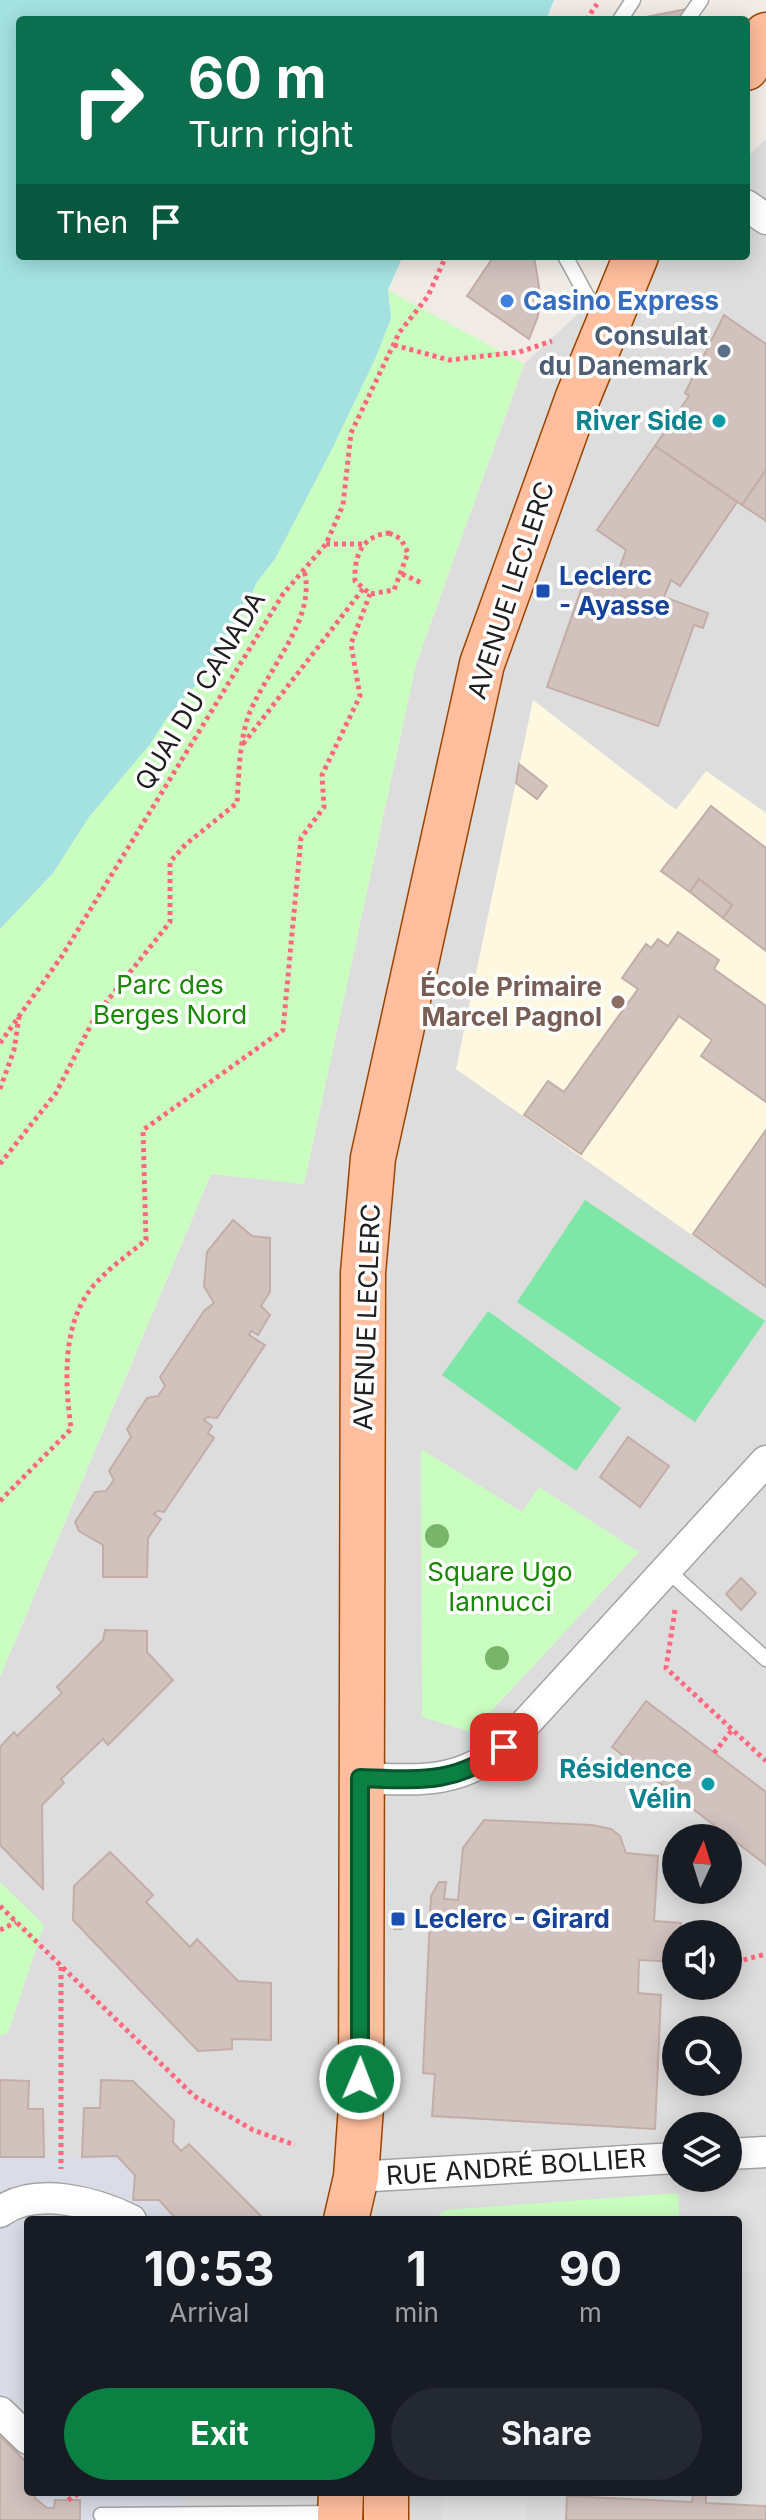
<!DOCTYPE html>
<meta charset="utf-8">
<style>
body{margin:0;font-family:Inter,sans-serif;background:#242831;color:#f1f3f6;height:100vh;display:flex;flex-direction:column;font-size:30px;white-space:nowrap}
*{box-sizing:border-box;margin:0}
p{font-size:26px;color:#9ea1a6}
.icon{flex:none;width:44px;height:44px;fill:none;stroke:currentColor;stroke-width:2;stroke-linecap:round;stroke-linejoin:round}
.map{position:relative;flex:1;overflow:hidden}
.sheet{position:absolute;left:24px;top:2216px;width:718px;height:280px;display:flex;flex-direction:column;background:#171b24;border-radius:8px;box-shadow:0 4px 20px #0003}
.sheet>*{flex:none}
.hud{position:absolute;left:16px;top:16px;width:734px;height:244px;border-radius:8px;box-shadow:0 4px 20px #0003;background:#0b6e4f;color:#fff;overflow:hidden}
.needle{width:52px;rotate:4deg}
.buttons{position:absolute;left:662px;top:1824px;display:grid;gap:16px}
.buttons a{display:grid;place-items:center;width:80px;height:80px;border-radius:50%;background:#171b24;box-shadow:0 4px 20px #0003;font-size:40px}
.pin{position:absolute;display:grid;place-items:center;width:68px;height:68px;color:#fff;margin:-34px;border-radius:16px;box-shadow:0 4px 12px #0006}
.me{position:absolute;width:88px;margin:-44px;rotate:1deg;stroke-linejoin:round;filter:drop-shadow(0 0 6px #0008)}
.turn{display:flex;align-items:center;gap:28px;height:168px;padding:0 40px;font-size:36px}
.turn .icon{width:104px;height:104px;stroke-width:2.5}
.turn b{display:block;font-size:56px;line-height:68px}
.then{display:flex;align-items:center;height:76px;padding:0 40px;background:#0003;gap:16px;font-size:30px}
.eta{display:flex;justify-content:space-evenly;align-items:center;height:136px;text-align:center}
.eta b{font-size:48px;font-weight:700;line-height:56px}
.primary-button{display:flex;gap:16px;margin-top:auto;padding:16px 40px}
.primary-button a{flex:1;height:92px;border-radius:48px;background:#0b8043;color:#fff;font-size:32px;font-weight:700;line-height:92px;text-align:center}
.primary-button a+a{background:#242831;color:#f1f3f6}
.map>svg:first-child{display:block}
.residential{fill:#dedddd;fill-rule:evenodd}
.education{fill:#fff8e1}
.park{fill:#cafec1}
.pitch{fill:#7ee6a6}
.parking{fill:#e0e0e0}
.plaza{fill:#dadde7}
.water{fill:#a3e2e1}
.building{fill:#d2c2be;stroke:#c4ada7;stroke-width:2}
.lines{fill:none;stroke-linecap:round;stroke-linejoin:round}
.lane-casing{stroke:#a4a4a4;stroke-width:17}
.street-casing{stroke:#a4a4a4;stroke-width:33}
.primary-casing{stroke:#9c4400;stroke-width:47}
.path{stroke:#ff697d;stroke-width:5;stroke-dasharray:4 4;stroke-linecap:butt}
.lane{stroke:#fff;stroke-width:14}
.street{stroke:#fff;stroke-width:30}
.primary{stroke:#ffbe9d;stroke-width:44}
.tree{fill:#79b569}
.route-casing{stroke:#07532c;stroke-width:20}
.route{stroke:#0b8043;stroke-width:14}
.shop-dot{fill:#3f7fe0;stroke:#fff;stroke-width:3}
.service-dot{fill:#5c6f8a;stroke:#fff;stroke-width:3}
.culture-dot{fill:#0f9aa8;stroke:#fff;stroke-width:3}
.transit-dot{fill:#1a4fb4;stroke:#fff;stroke-width:3}
.education-dot{fill:#8d6e63;stroke:#fff;stroke-width:3}
.labels{text-anchor:middle;stroke-width:7;stroke-linejoin:round;paint-order:stroke}
.shop-label{font-size:26px;font-weight:bold;fill:#366cbe;stroke:#fff;text-anchor:start}
.service-label{font-size:26px;font-weight:bold;fill:#4e5e75;stroke:#fff;text-anchor:end}
.culture-label{font-size:26px;font-weight:bold;fill:#0d838f;stroke:#fff;text-anchor:end}
.transit-label{font-size:26px;font-weight:bold;fill:#164399;stroke:#fff;text-anchor:start}
.street-label{font-size:26px;fill:#202020;stroke:#fff}
.park-label{font-size:26px;fill:#178903;stroke:#fff}
.education-label{font-size:26px;font-weight:bold;fill:#785e54;stroke:#fff;text-anchor:end}
</style>
<div class="map">
<svg width="766" height="2520" viewBox="0 0 766 2520">
<rect width="100%" height="100%" fill="#f1ebe6"/>
<path class="residential" d="M 766,139 L 766,2520 L 0,2520 L 0,1677 L 211,1174 L 304,1183 L 416,664 L 524,364 L 640,256 L 746,256 L 746,158 ZM 676,1838 L 728,1838 L 728,1890 L 676,1890 ZM 676,1934 L 728,1934 L 728,1986 L 676,1986 ZM 676,2030 L 728,2030 L 728,2082 L 676,2082 ZM 676,2126 L 728,2126 L 728,2178 L 676,2178 ZM 28,2220 L 738,2220 L 738,2492 L 28,2492 Z"/>
<path class="education" d="M 533,700 L 676,810 L 706,771 L 766,813 L 766,1287 L 456,1069 Z"/>
<g class="park">
<path d="M 388,290 L 524,364 L 416,664 L 304,1184 L 211,1174 L 0,1677 L 0,929 L 53,873 L 89,817 L 150,744 L 168,716 L 224,654 L 257,582 L 275,559 L 331,451 L 376,357 L 391,318 Z"/>
<path d="M 421,1449 L 522,1512 L 539,1487 L 639,1552 L 472,1732 L 422,1717 Z"/>
<path d="M 0,1882 L 44,1925 L 8,2033 L 0,2035 Z"/>
<path d="M 678,2193 L 680,2220 L 433,2220 L 445,2210 Z"/>
</g>
<g class="pitch">
<path d="M 585,1200 L 765,1321 L 695,1422 L 517,1302 Z"/>
<path d="M 488,1311 L 621,1408 L 576,1471 L 442,1375 Z"/>
</g>
<g class="parking">
<path d="M 766,2187 L 766,2272 L 738,2274 L 738,2220 L 680,2220 L 678,2193 Z"/>
<path d="M 443,2492 L 527,2492 L 526,2520 L 442,2520 Z"/>
</g>
<g class="plaza">
<path d="M 117,2156 L 135,2175 L 133,2200 L 159,2200 L 177,2220 L 28,2220 L 28,2464 L 0,2436 L 0,2157 Z"/>
<path d="M 35,2492 L 183,2492 L 183,2520 L 80,2520 L 79,2501 L 55,2500 L 54,2508 L 47,2508 L 35,2498 Z"/>
</g>
<path class="water" d="M 0,0 L 554,0 L 546,20 L 20,20 L 20,256 L 403,256 L 388,290 L 391,318 L 376,357 L 331,451 L 275,559 L 257,582 L 224,654 L 168,716 L 150,744 L 89,817 L 53,873 L 0,929 Z"/>
<g class="building">
<path d="M 697,7 L 688,20 L 635,20 L 636,19 Z"/>
<path d="M 494,256 L 534,256 L 540,293 L 538,316 L 529,339 L 467,296 Z"/>
<path d="M 724,315 L 766,344 L 766,470 L 742,505 L 655,446 L 689,396 L 685,393 Z"/>
<path d="M 655,446 L 737,502 L 680,586 L 671,580 L 664,597 L 708,613 L 703,628 L 694,625 L 658,726 L 547,687 L 588,570 L 615,580 L 626,550 L 597,530 Z"/>
<path d="M 766,470 L 766,521 L 742,505 Z"/>
<path d="M 519,764 L 547,786 L 537,799 L 516,783 Z"/>
<path d="M 711,806 L 766,848 L 766,951 L 723,918 L 732,905 L 699,879 L 690,892 L 661,871 Z"/>
<path d="M 699,879 L 732,905 L 723,918 L 690,892 Z"/>
<path d="M 678,932 L 719,960 L 714,969 L 766,1006 L 766,1102 L 701,1056 L 712,1040 L 679,1016 L 581,1154 L 524,1115 L 548,1081 L 564,1092 L 638,989 L 622,978 L 646,944 L 651,948 L 658,939 L 668,946 Z"/>
<path d="M 766,1130 L 766,1287 L 693,1234 Z"/>
<path d="M 233,1220 L 252,1236 L 270,1238 L 270,1292 L 261,1306 L 270,1315 L 258,1335 L 251,1331 L 249,1335 L 265,1345 L 217,1418 L 207,1417 L 204,1420 L 212,1426 L 208,1433 L 214,1438 L 164,1512 L 157,1511 L 154,1514 L 161,1519 L 148,1538 L 147,1577 L 103,1577 L 103,1545 L 79,1531 L 75,1522 L 95,1492 L 106,1491 L 114,1480 L 109,1471 L 131,1437 L 127,1429 L 147,1398 L 158,1396 L 165,1386 L 160,1377 L 204,1311 L 214,1303 L 204,1286 L 207,1252 Z"/>
<path d="M 628,1437 L 669,1466 L 640,1507 L 600,1477 Z"/>
<path d="M 741,1578 L 756,1593 L 741,1610 L 726,1594 Z"/>
<path d="M 105,1630 L 147,1631 L 147,1652 L 173,1680 L 108,1745 L 103,1739 L 61,1779 L 64,1783 L 42,1805 L 43,1889 L 0,1845 L 0,1747 L 14,1732 L 17,1736 L 62,1693 L 57,1687 L 103,1640 Z"/>
<path d="M 646,1701 L 766,1792 L 766,1865 L 612,1747 Z"/>
<path d="M 484,1820 L 592,1825 L 611,1829 L 620,1836 L 626,1853 L 658,1856 L 654,1921 L 681,1923 L 680,1934 L 676,1934 L 676,1962 L 639,1960 L 638,1993 L 661,1995 L 655,2129 L 432,2116 L 435,2074 L 423,2073 L 431,1896 L 439,1882 L 446,1882 L 444,1899 L 458,1900 L 463,1848 Z"/>
<path d="M 110,1852 L 153,1895 L 146,1902 L 190,1947 L 197,1939 L 238,1981 L 271,1983 L 271,2040 L 232,2039 L 232,2049 L 198,2051 L 73,1920 L 74,1886 Z"/>
<path d="M 394,1910 L 403,1910 L 402,1929 L 394,1929 Z"/>
<path d="M 0,2080 L 29,2081 L 28,2109 L 43,2109 L 44,2157 L 0,2157 Z"/>
<path d="M 101,2080 L 133,2081 L 174,2121 L 173,2142 L 181,2151 L 189,2144 L 265,2220 L 177,2220 L 159,2200 L 133,2200 L 135,2175 L 117,2156 L 82,2157 L 84,2108 L 100,2108 Z"/>
<path d="M 0,2436 L 28,2464 L 28,2492 L 35,2492 L 35,2498 L 47,2508 L 54,2508 L 55,2500 L 80,2500 L 80,2520 L 0,2520 Z"/>
<path d="M 693,2492 L 706,2492 L 706,2503 L 766,2506 L 766,2520 L 566,2520 L 567,2496 L 692,2502 Z"/>
</g>
<g class="lines">
<g class="lane-casing">
<g id="lane">
<path d="M 620,20 L 633,0"/>
<path d="M 687,20 L 701,0"/>
<path d="M 565,256 L 601,322"/>
<path d="M 667,1570 L 766,1659"/>
<path d="M 101,2515 L 336,2513"/>
</g>
</g>
<g class="street-casing">
<g id="street">
<path d="M 746,205 L 766,219"/>
<path d="M 360,1778 C 417,1780 458,1785 504,1747 L 766,1461"/>
<path d="M 728,2154 L 766,2152"/>
<path d="M 356,2177 L 676,2158"/>
<path d="M 0,2212 C 35,2186 95,2202 131,2220"/>
<path d="M 0,2412 L 28,2439"/>
</g>
</g>
<g class="primary-casing">
<g id="primary">
<path d="M 746,68 L 766,35"/>
<path d="M 346,2220 L 356,2177 L 361,2107 L 363,1273 L 373,1158 L 482,664 L 578,397 L 636,256"/>
<path d="M 386,2492 L 386,2520"/>
<path d="M 340,2520 L 341,2492"/>
</g>
</g>
<g class="path">
<path d="M 586,20 L 597,4"/>
<path d="M 394,345 L 449,360 L 519,352 L 552,341"/>
<path d="M 389,533 L 401,539 L 408,553 L 394,590 L 370,594 L 355,581 C 354,555 362,536 389,533 Z"/>
<path d="M 326,544 L 362,544"/>
<path d="M 402,574 L 424,584"/>
<path d="M 243,744 L 363,589"/>
<path d="M 0,1043 L 62,956 L 283,594 L 326,544 L 343,505 L 351,433 L 399,333 L 428,296 L 446,256"/>
<path d="M 0,1089 L 14,1050 L 19,1017"/>
<path d="M 0,1164 L 56,1093 L 96,1015 L 170,922 L 170,862 L 186,844 L 237,803 C 239,775 239,744 248,717 C 264,673 318,618 304,571"/>
<path d="M 0,1501 L 71,1429 C 65,1382 61,1324 94,1285 C 109,1268 129,1254 146,1240 L 143,1130 L 283,1030 L 301,838 L 324,807 L 322,775 L 360,696 L 351,644 L 370,594"/>
<path d="M 675,1610 L 666,1668 L 766,1761"/>
<path d="M 714,1753 L 732,1730"/>
<path d="M 0,1906 L 194,2096 L 253,2130 L 295,2145"/>
<path d="M 0,1930 L 16,1922"/>
<path d="M 728,1964 L 766,1954"/>
<path d="M 61,1967 L 61,2169"/>
<path d="M 68,2500 L 81,2492"/>
</g>
<use href="#lane" class="lane"/>
<use href="#street" class="street"/>
<use href="#primary" class="primary"/>
</g>
<g class="tree">
<circle cx="437" cy="1536" r="12"/>
<circle cx="497" cy="1658" r="12"/>
</g>
<g class="lines">
<g class="route-casing">
<path id="route" d="M 360,2079 L 360,1778 C 417,1780 457,1785 504,1747"/>
</g>
<use href="#route" class="route"/>
</g>
<circle class="shop-dot" cx="507" cy="301" r="8"/>
<circle class="service-dot" cx="724" cy="351" r="8"/>
<g class="culture-dot">
<circle cx="719" cy="421" r="8"/>
<circle cx="708" cy="1784" r="8"/>
</g>
<g class="transit-dot">
<rect x="535" y="583" width="16" height="16" rx="4"/>
<rect x="390" y="1911" width="16" height="16" rx="4"/>
</g>
<circle class="education-dot" cx="618" cy="1002" r="8"/>
<g class="labels">
<g class="shop-label">
<text x="523" y="310">Casino Express</text>
</g>
<g class="service-label">
<text x="708" y="345">Consulat<tspan x="708" dy="30">du Danemark</tspan></text>
</g>
<g class="culture-label">
<text x="703" y="430">River Side</text>
<text x="692" y="1778">Résidence<tspan x="692" dy="30">Vélin</tspan></text>
</g>
<g class="transit-label">
<text x="559" y="585">Leclerc<tspan x="559" dy="30">- Ayasse</tspan></text>
<text x="414" y="1928">Leclerc - Girard</text>
</g>
<g class="street-label">
<text transform="translate(511 590) rotate(-72)" y="9">AVENUE LECLERC</text>
<text transform="translate(200 691) rotate(-59)" y="9">QUAI DU CANADA</text>
<text transform="translate(367 1317) rotate(-88)" y="9">AVENUE LECLERC</text>
<text transform="translate(516 2167) rotate(-4)" y="9">RUE ANDRÉ BOLLIER</text>
</g>
<g class="park-label">
<text x="170" y="994">Parc des<tspan x="170" dy="30">Berges Nord</tspan></text>
<text x="500" y="1581">Square Ugo<tspan x="500" dy="30">Iannucci</tspan></text>
</g>
<g class="education-label">
<text x="602" y="996">École Primaire<tspan x="602" dy="30">Marcel Pagnol</tspan></text>
</g>
</g>
</svg>
<div class="buttons">
<a><svg class="needle" viewBox="-14 -14 28 28"><path d="M0-13l5 13h-10z" fill="#e53935"/><path d="M0 13l5-13h-10z" fill="#9ea1a6"/></svg></a>
<a><svg class="icon" aria-label="sound" viewBox="0 0 24 24"><path d="M4 9h4l5-4v14l-5-4H4zM17 9q2 3 0 6"/></svg></a>
<a><svg class="icon" aria-label="search" viewBox="0 0 24 24"><circle cx="10" cy="10" r="6"/><path d="M15 15l6 6"/></svg></a>
<a><svg class="icon" aria-label="layers" viewBox="0 0 24 24"><path d="M12 4l9 5-9 5-9-5zM3 14l9 5 9-5"/></svg></a>
</div>
<div class="pin" style="left:504px;top:1747px;background:#d93025"><svg class="icon" aria-label="arrive" viewBox="0 0 24 24"><path d="M6 21V4h12l-3 4 3 4H6"/></svg></div>
<svg class="me" style="left:360px;top:2079px" viewBox="-20 -20 40 40"><circle r="17" fill="#0b8043" stroke="#fff" stroke-width="3"/><path d="M0-11L8 9 0 5-8 9z" fill="#fff"/></svg>
<div class="hud">
<div class="turn"><svg class="icon" aria-label="right" viewBox="0 0 24 24"><path d="M7 20v-9h11M14 6l5 5-5 5"/></svg><div><b>60 m</b>Turn right</div></div>
<div class="then">Then<svg class="icon" aria-label="arrive" viewBox="0 0 24 24"><path d="M6 21V4h12l-3 4 3 4H6"/></svg></div>
</div>
<section class="sheet">
<div class="eta">
<div><b>10:53</b><p>Arrival</p></div>
<div><b>1</b><p>min</p></div>
<div><b>90</b><p>m</p></div>
</div>
<div class="primary-button"><a>Exit</a><a>Share</a></div>
</section>
</div>
